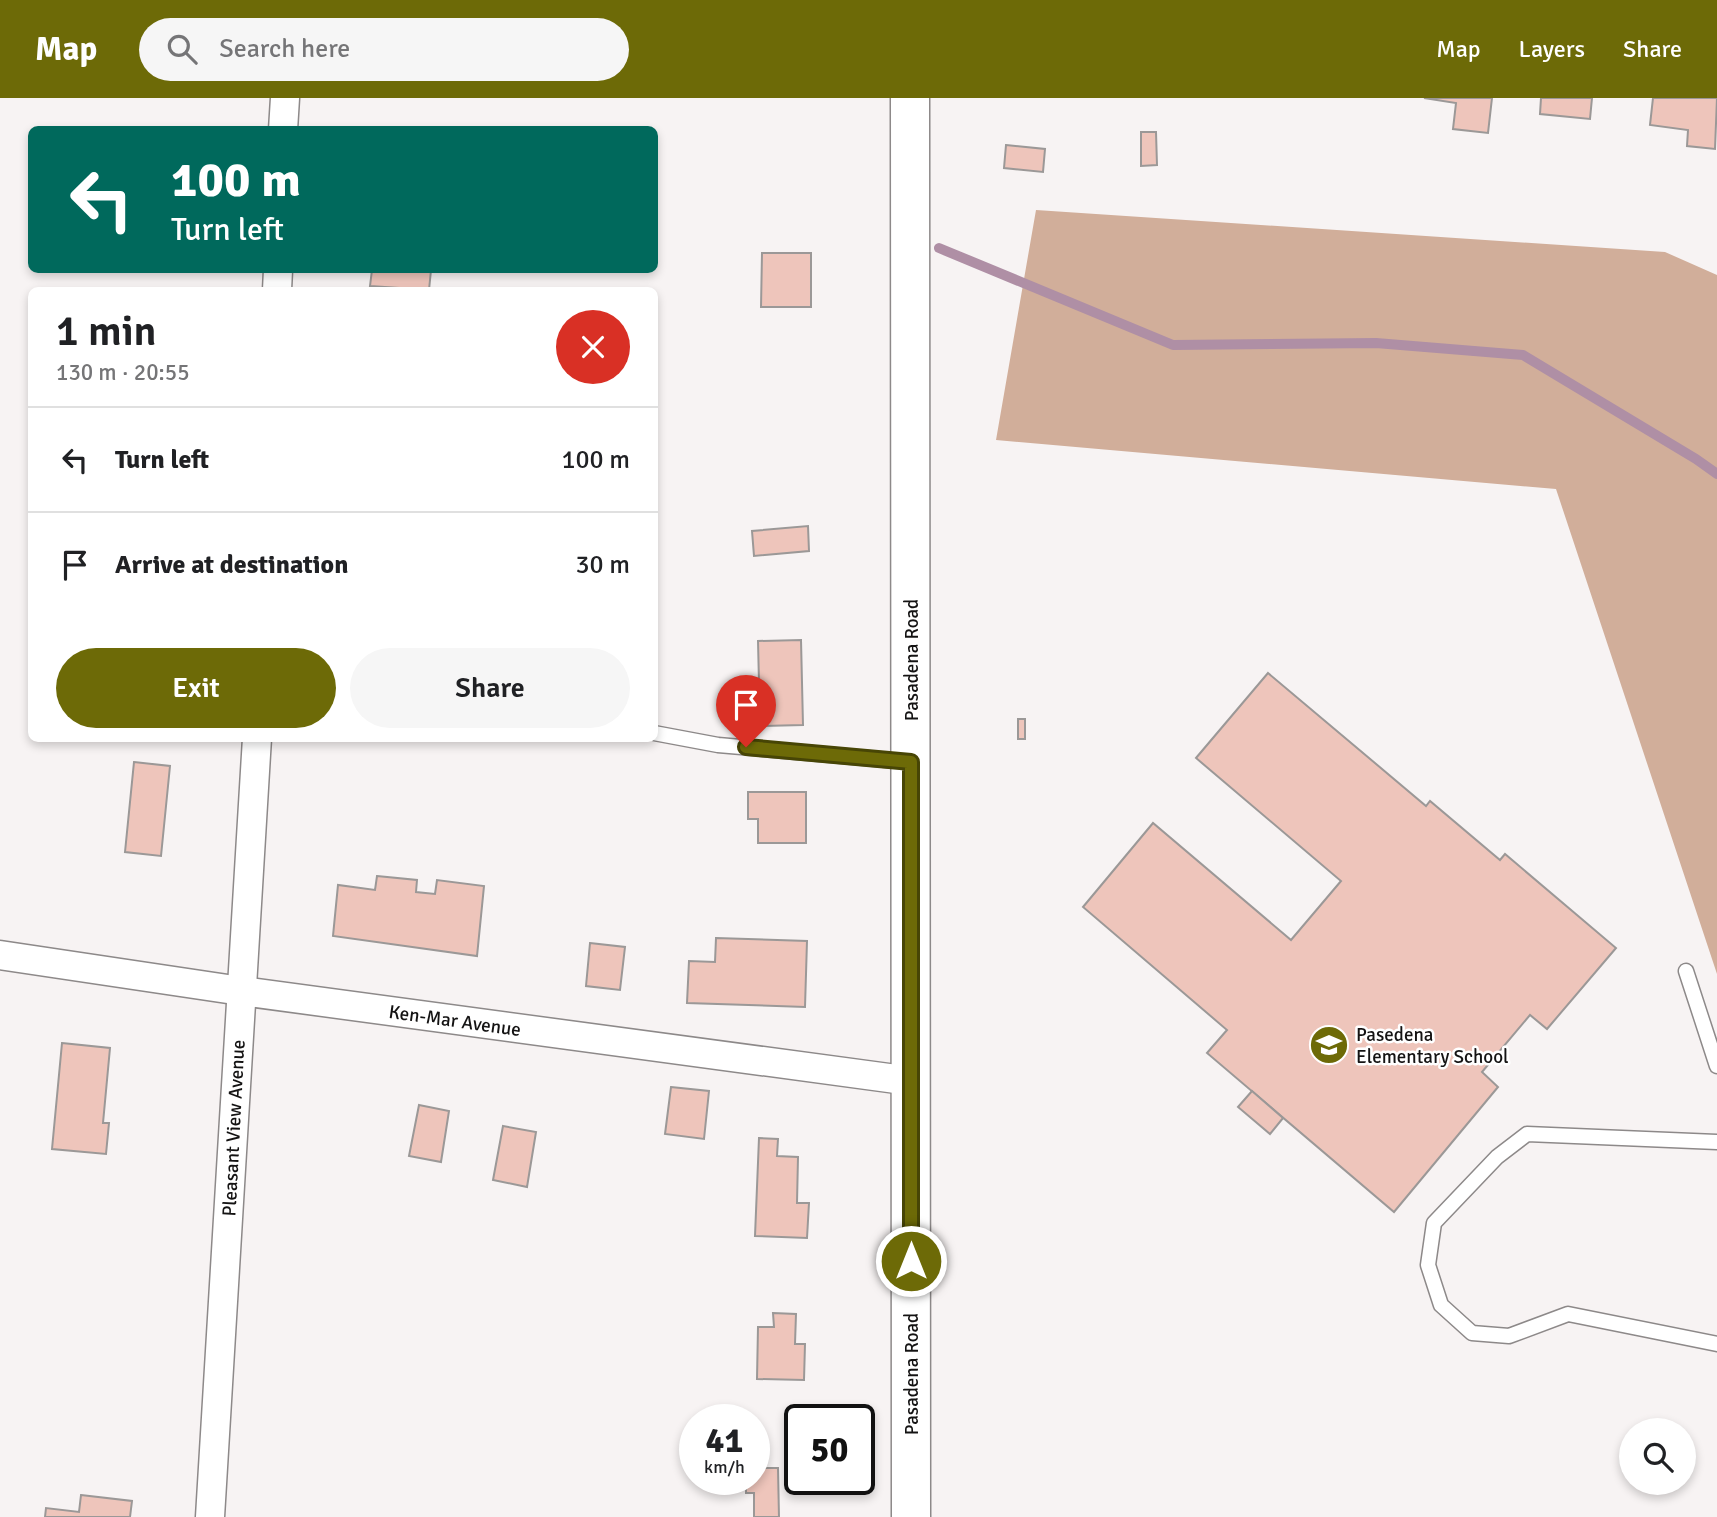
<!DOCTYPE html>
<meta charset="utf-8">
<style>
body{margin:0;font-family:Signika,sans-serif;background:#f6f6f6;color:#202124;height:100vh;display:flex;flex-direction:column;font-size:26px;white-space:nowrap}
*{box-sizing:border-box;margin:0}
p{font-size:23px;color:#757577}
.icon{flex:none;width:38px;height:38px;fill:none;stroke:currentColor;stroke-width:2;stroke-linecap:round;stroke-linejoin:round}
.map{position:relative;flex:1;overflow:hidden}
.panel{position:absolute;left:28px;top:189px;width:630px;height:455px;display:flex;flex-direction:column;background:#fff;border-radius:10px;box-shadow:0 4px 10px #0003}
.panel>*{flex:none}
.guide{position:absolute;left:28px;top:28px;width:630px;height:147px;border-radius:10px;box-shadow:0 4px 10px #0003;background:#00695c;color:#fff;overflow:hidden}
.controls{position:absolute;left:1619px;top:1320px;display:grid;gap:14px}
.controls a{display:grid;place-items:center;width:77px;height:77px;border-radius:50%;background:#fff;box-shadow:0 4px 10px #0003;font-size:35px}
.speed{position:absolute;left:679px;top:1306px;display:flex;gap:14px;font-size:35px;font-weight:700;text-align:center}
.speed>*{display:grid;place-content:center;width:91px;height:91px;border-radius:50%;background:#fff;box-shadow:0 4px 10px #0003;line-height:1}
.speed small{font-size:18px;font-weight:400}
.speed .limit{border:4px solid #111;border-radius:10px;background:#fff;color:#111}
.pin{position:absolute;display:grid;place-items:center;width:60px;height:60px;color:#fff;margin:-72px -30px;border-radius:50% 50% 50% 0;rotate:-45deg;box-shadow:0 0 7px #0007}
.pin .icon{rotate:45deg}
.me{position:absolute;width:77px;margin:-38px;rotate:0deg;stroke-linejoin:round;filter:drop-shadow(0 0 5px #0008)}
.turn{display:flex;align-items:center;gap:24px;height:147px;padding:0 28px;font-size:32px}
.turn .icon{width:91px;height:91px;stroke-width:2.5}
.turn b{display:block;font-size:49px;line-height:60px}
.round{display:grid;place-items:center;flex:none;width:74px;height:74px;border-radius:37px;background:#f6f6f6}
.headline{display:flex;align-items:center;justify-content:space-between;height:119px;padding:0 28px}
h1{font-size:42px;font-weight:600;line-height:52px}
.button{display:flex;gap:14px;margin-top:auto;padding:14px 28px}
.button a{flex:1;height:80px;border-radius:42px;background:#6d6a07;color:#fff;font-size:28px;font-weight:600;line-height:80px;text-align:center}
.button a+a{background:#f6f6f6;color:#202124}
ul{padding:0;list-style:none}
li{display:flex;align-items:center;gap:21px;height:105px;padding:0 28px;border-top:2px solid #e0e0e0}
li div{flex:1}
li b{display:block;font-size:26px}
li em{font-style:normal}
header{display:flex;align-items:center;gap:42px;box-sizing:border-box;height:98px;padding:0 35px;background:#6d6a07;color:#fff}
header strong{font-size:33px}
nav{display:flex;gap:38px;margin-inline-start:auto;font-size:24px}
.search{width:490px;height:63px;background:#f6f6f6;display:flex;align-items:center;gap:18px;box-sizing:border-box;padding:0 24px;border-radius:38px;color:#757577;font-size:26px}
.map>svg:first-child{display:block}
.forest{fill:#d1ae9a}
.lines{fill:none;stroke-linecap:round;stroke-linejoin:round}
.stream{stroke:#af8fa5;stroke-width:10}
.building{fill:#eec5bb;stroke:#9b9897;stroke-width:2}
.lane-casing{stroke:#8d8989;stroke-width:17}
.street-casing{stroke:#8d8989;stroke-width:31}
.secondary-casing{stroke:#8d8989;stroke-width:41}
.lane{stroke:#fff;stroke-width:14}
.street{stroke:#fff;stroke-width:28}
.secondary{stroke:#fff;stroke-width:38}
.route-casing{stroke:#474505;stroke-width:18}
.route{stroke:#6d6a07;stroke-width:12}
.labels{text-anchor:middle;stroke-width:5;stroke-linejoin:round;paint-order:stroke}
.street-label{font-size:19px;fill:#141313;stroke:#fff}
.poi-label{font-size:19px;fill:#141313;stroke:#fff;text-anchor:start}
</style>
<header>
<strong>Map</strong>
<div class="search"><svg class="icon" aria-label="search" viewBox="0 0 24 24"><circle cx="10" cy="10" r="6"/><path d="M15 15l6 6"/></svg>Search here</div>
<nav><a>Map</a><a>Layers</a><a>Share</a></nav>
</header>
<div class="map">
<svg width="1717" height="1419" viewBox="0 0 1717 1419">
<rect width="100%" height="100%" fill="#f7f3f3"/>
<path class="forest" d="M 1036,112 L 1665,154 L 1717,177 L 1717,876 L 1556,391 L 996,342 Z"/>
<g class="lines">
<path class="stream" d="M 939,150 L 1173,247 L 1376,245 L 1523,257 L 1696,361 L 1717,376"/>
</g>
<g class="building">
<path d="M 1424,0 L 1492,0 L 1488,35 L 1453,31 L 1456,5 Z"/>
<path d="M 1541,0 L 1592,0 L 1590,21 L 1540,16 Z"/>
<path d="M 1653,0 L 1717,0 L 1715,51 L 1687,48 L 1688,32 L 1650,27 Z"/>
<path d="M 1141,34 L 1156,34 L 1157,67 L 1141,68 Z"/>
<path d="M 1006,47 L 1045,51 L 1043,74 L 1004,70 Z"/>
<path d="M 762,155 L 811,155 L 811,209 L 761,209 Z"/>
<path d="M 372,172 L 431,172 L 429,192 L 370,188 Z"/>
<path d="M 808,428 L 809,453 L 754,458 L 752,433 Z"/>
<path d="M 801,542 L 803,627 L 760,628 L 758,543 Z"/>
<path d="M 1268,575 L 1426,708 L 1430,703 L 1500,762 L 1505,756 L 1616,850 L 1547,931 L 1530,917 L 1482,974 L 1498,989 L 1394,1114 L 1207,955 L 1227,932 L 1083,809 L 1153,725 L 1291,842 L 1341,783 L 1196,660 Z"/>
<rect x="1018" y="621" width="7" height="20"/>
<path d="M 134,664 L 170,668 L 161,758 L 125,754 Z"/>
<path d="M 748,694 L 806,694 L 806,745 L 758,745 L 758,721 L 748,721 Z"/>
<path d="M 377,778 L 417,782 L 416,794 L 435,796 L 437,782 L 484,788 L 477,858 L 333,838 L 338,787 L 375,792 Z"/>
<path d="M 716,840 L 807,843 L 805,909 L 687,905 L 689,863 L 715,864 Z"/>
<path d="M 590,845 L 625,849 L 620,892 L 586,888 Z"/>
<path d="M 62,945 L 110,950 L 103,1025 L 109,1025 L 106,1056 L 52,1051 Z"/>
<path d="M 671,989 L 709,993 L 704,1041 L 665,1036 Z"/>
<path d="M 1252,993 L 1283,1020 L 1270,1036 L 1238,1009 Z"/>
<path d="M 419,1007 L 449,1013 L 441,1064 L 409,1058 Z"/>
<path d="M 503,1028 L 536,1034 L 527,1089 L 493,1082 Z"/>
<path d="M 759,1040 L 778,1041 L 777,1058 L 798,1059 L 797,1105 L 809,1105 L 807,1140 L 755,1138 Z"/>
<path d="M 773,1215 L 796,1216 L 795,1246 L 805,1246 L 804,1282 L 757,1281 L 758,1229 L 774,1229 Z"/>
<path d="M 754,1370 L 778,1370 L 779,1419 L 754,1419 L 754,1395 L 746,1395 L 746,1381 L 754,1381 Z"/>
<path d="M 81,1397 L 132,1403 L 130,1419 L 45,1419 L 46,1410 L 79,1414 Z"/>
</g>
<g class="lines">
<g class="lane-casing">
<g id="lane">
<path d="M 654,635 L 718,647 L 910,664"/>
<path d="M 1686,873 L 1717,968"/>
<path d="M 1717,1044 L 1527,1036 L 1497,1059 L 1434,1125 L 1428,1167 L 1441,1207 L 1472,1235 L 1509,1238 L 1568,1216 L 1717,1246"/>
</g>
</g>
<g class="street-casing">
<g id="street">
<path d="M 283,32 L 285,0"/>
<path d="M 277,192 L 278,172"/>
<path d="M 0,857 L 241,893 L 911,983"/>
<path d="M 210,1419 L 257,640"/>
</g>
</g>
<g class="secondary-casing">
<path id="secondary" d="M 910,0 L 911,1419"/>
</g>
<use href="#lane" class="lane"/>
<use href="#street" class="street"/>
<use href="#secondary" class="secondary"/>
</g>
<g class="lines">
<g class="route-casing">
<path id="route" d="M 746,649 L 911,664 L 911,1163"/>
</g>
<use href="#route" class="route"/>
</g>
<defs>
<g id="school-disc" transform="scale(2.0125)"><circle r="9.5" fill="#6d6a07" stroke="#fff"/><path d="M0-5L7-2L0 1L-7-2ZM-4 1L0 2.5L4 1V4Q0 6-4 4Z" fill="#fff"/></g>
</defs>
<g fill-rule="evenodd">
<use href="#school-disc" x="1329" y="947"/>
</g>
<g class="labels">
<g class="street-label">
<text transform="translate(911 562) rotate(-90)" y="7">Pasadena Road</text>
<text transform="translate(455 922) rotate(8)" y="7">Ken-Mar Avenue</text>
<text transform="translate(233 1030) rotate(-87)" y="7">Pleasant View Avenue</text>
<text transform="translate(911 1276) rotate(-90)" y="7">Pasadena Road</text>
</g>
<g class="poi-label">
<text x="1356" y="943">Pasedena<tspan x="1356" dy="22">Elementary School</tspan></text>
</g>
</g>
</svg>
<div class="controls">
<a><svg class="icon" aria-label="search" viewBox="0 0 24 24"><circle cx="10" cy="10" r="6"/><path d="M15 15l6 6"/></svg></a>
</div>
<div class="speed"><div>41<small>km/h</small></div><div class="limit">50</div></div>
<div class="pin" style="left:746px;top:649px;background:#d93025"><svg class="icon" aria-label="arrive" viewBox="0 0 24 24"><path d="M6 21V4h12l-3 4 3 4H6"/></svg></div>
<svg class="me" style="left:911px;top:1163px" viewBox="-20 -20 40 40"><circle r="17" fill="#6d6a07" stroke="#fff" stroke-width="3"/><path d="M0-11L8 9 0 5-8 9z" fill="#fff"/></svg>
<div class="guide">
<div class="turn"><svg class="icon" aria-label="left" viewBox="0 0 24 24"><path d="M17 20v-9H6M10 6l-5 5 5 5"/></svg><div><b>100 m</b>Turn left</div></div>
</div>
<section class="panel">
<div class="headline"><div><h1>1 min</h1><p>130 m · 20:55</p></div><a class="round" style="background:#d93025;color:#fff"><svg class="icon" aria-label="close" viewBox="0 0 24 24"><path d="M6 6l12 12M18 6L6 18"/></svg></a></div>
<ul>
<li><svg class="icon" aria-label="left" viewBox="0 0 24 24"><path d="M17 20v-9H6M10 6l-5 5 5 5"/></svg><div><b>Turn left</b></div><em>100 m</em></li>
<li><svg class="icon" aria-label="arrive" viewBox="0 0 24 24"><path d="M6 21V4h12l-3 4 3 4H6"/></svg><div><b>Arrive at destination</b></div><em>30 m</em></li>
</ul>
<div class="button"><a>Exit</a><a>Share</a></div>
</section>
</div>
